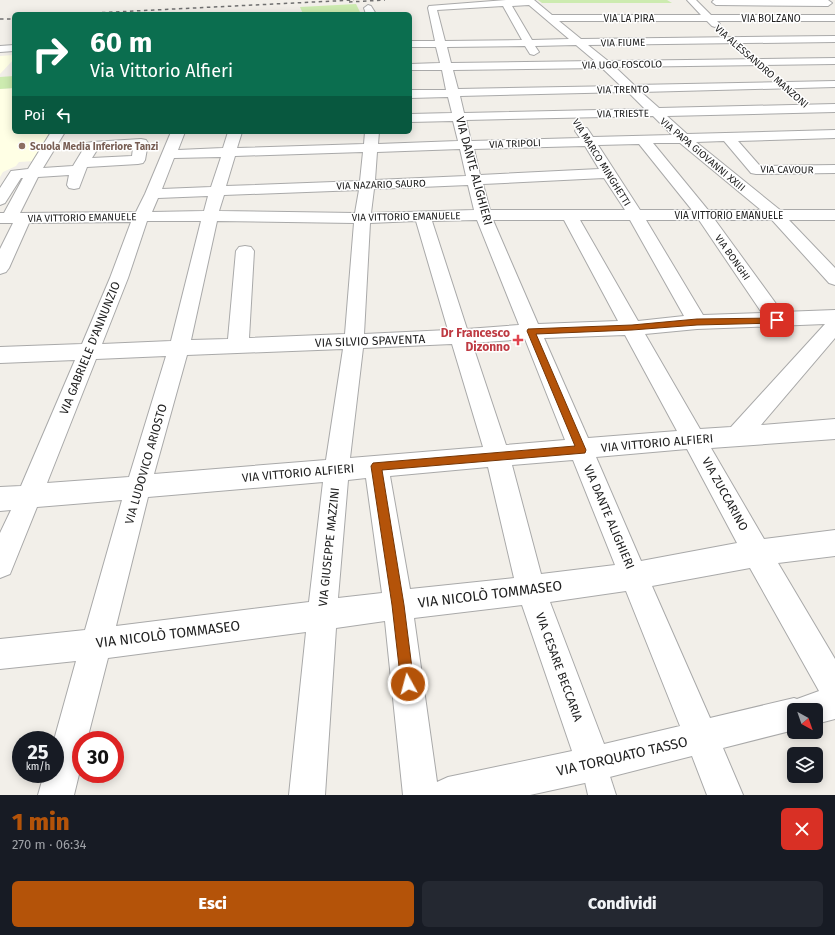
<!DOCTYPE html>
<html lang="it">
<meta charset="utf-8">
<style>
body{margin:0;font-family:"Fira Sans",sans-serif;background:#242831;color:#f1f3f6;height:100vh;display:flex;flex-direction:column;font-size:15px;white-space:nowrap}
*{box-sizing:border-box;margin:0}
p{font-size:13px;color:#9ea1a6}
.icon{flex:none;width:22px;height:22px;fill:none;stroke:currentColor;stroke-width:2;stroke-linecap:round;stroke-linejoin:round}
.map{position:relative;height:795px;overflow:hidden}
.sheet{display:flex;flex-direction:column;background:#171b24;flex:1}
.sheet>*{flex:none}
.top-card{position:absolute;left:12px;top:12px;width:400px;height:122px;border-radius:6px;box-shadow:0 2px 10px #0003;background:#0b6e4f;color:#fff;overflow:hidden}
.needle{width:26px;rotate:140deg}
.controls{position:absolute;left:787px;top:703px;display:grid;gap:8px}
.controls a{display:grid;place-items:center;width:36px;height:36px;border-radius:6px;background:#171b24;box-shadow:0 2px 10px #0003;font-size:20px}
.speed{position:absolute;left:12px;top:731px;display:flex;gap:8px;font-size:20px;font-weight:700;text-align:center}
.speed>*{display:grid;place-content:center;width:52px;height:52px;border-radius:50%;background:#171b24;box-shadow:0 2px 10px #0003;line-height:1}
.speed small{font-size:10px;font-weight:400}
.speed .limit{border:6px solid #d22;background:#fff;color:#111}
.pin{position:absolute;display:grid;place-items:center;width:34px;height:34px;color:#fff;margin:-17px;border-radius:8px;box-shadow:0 2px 6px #0006}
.me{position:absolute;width:44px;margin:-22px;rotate:353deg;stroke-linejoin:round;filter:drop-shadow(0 0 3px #0008)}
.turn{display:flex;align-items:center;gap:14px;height:84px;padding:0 12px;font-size:18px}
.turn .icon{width:52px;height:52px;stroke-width:2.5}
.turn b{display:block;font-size:28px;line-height:34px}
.then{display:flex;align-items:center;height:38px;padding:0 12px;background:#0003;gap:8px;font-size:15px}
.round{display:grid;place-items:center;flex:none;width:42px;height:42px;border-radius:6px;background:#242831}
.headline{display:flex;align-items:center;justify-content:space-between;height:68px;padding:0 12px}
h1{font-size:24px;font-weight:800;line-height:30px;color:#b45309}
.primary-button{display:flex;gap:8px;margin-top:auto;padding:8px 12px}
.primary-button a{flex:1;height:46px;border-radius:6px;background:#b45309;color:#fff;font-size:16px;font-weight:800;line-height:46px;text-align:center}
.primary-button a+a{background:#242831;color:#f1f3f6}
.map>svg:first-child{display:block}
.education{fill:#ffffe5}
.grass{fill:#cdebb0}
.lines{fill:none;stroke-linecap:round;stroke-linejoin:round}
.pedestrian-casing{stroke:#a9a9a9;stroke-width:2}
.minor-casing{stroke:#a9a9a9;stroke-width:2}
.pedestrian{fill:#fff;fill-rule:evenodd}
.minor{fill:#fff;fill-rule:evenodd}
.rail{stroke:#707070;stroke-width:1.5;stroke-dasharray:3.5 3.5;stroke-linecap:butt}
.route{fill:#b45309;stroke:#753606}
.education-dot{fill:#8d6e63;stroke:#fff;stroke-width:1.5}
.health-dot{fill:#e0444e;stroke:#fff;stroke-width:1.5}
.labels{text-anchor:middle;stroke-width:3;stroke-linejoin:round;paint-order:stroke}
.far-street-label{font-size:10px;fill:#222;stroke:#fff}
.far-education-label{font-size:10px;font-weight:bold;fill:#785e54;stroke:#fff;text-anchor:start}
.street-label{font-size:12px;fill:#222;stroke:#fff}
.health-label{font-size:12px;font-weight:bold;fill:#be3a42;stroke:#fff;text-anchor:end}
.near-street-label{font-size:14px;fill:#222;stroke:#fff}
</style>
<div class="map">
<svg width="835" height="795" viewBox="0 0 835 795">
<rect width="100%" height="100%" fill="#f2efe9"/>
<g class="education">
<path d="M 14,55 L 14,59 L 0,74 L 0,56 Z"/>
<path d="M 14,88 L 14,132 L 51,132 L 35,161 L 19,162 L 16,166 L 3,172 L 0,177 L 0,89 Z"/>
</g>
<g class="grass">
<path d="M 538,0 L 667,0 L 672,3 L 542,3 Z"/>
<path d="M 356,4 L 361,14 L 303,14 L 300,7 Z"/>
<path d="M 14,76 L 14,88 L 0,89 L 0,77 Z"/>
</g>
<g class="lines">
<g class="pedestrian-casing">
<path id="pedestrian" d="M 594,751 L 603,755 L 616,795 L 588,795 L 581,764 L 585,755 Z"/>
</g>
<g class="minor-casing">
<g id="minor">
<path d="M 506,0 L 534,0 L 552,15 L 701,15 L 687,0 L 696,0 L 711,15 L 835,15 L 835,21 L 717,21 L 720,24 L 715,27 L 712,26 L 707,21 L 559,21 L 581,39 L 835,36 L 835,42 L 588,45 L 608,61 L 835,58 L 835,64 L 615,67 L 634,85 L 835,81 L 835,87 L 641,92 L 659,108 L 835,104 L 835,112 L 667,116 L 687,134 L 835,130 L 835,138 L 738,141 L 760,166 L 835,165 L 835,173 L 756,174 L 751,173 L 724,141 L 696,142 L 780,210 L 835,210 L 835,220 L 789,220 L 835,268 L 835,285 L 829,283 L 772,220 L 715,220 L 782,312 L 835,310 L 835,338 L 761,425 L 835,419 L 835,439 L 711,448 L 764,539 L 835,530 L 835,556 L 778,563 L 835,659 L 835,719 L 816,724 L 816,710 L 794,710 L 794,730 L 723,748 L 743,795 L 707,795 L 692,756 L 594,781 L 530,795 L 403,795 L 385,621 L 336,628 L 325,795 L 289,795 L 306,632 L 108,658 L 87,740 L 81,740 L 81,766 L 74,795 L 38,795 L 44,774 L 55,774 L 54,740 L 76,661 L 0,669 L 0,639 L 85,630 L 122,500 L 37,507 L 10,574 L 0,578 L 0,533 L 11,510 L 0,511 L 0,487 L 21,486 L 75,360 L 0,363 L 0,347 L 82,344 L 110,278 L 131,222 L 29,223 L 9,268 L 6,272 L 0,274 L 0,249 L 13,223 L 0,223 L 0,213 L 4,213 L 23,178 L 21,178 L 5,203 L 0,205 L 0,188 L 11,171 L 28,169 L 51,132 L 65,132 L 43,168 L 73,166 L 87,143 L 92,142 L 141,139 L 146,140 L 148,143 L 145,160 L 143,163 L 138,164 L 87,167 L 79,188 L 74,189 L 69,188 L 67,185 L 69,175 L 38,177 L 20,213 L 136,212 L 145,194 L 171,132 L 185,132 L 178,150 L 223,148 L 228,132 L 242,132 L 237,148 L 364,144 L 365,132 L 379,132 L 378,144 L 458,141 L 453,121 L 410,122 L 410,114 L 452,113 L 448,97 L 410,98 L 410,90 L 446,90 L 442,70 L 410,70 L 410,64 L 440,63 L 436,47 L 410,47 L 410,41 L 435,41 L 428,8 L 429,6 ZM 529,5 L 569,39 L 532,40 L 512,6 ZM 503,6 L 522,40 L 445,41 L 437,10 ZM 576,45 L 595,61 L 451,63 L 447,47 L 525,46 L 530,54 L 534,55 L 539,52 L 535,46 ZM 602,68 L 621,86 L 458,89 L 453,70 ZM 628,92 L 645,109 L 464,113 L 460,96 ZM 653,116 L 672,135 L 593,137 L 587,128 L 577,128 L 575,131 L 580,138 L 471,141 L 466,120 ZM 653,143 L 680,143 L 761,210 L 708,210 ZM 639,144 L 692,210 L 640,210 L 598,145 ZM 585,146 L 599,169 L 480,175 L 474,149 ZM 133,148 L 132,156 L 92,158 L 97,150 ZM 460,149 L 466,176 L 375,180 L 377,152 ZM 363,152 L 360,181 L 226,186 L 235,156 ZM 221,157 L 211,187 L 162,189 L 174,158 ZM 604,178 L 625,210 L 490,210 L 483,184 ZM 468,185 L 474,210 L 371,213 L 374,189 ZM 359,190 L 355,213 L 219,211 L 224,195 ZM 208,196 L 204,211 L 152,212 L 158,198 ZM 477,220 L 519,325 L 467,329 L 432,221 ZM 493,220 L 564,220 L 618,321 L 538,324 ZM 580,220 L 630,220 L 684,316 L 638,321 ZM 646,220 L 699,220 L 762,313 L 703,315 ZM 147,221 L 201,221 L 171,341 L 102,344 L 128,278 ZM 217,221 L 354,223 L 345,334 L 249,338 L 254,251 L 251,247 L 245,246 L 239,247 L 236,251 L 228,339 L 191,340 ZM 416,221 L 448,330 L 364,334 L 370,223 ZM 825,324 L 731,427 L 700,429 L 645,334 L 697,329 ZM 625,335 L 677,431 L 588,438 L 544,338 ZM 525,339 L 565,440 L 506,445 L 472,343 ZM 452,344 L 483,447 L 350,458 L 363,348 ZM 343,349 L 326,460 L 154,474 L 187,355 ZM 166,356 L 129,477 L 47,483 L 96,359 ZM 687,449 L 737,543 L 641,561 L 596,457 ZM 573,460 L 615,565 L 541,574 L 512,465 ZM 488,467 L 514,578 L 410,589 L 390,476 ZM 366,478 L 382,593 L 338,598 L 348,480 ZM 323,482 L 309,602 L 116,626 L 148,497 ZM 750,568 L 819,691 L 797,699 L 794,698 L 710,718 L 652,586 ZM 626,591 L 680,726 L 604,744 L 550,602 ZM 522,605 L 572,751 L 448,777 L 437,782 L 414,618 Z"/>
<path d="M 714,0 L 828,0 L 832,3 L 828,6 L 716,5 L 712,2 Z"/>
<path d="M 368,5 L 371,6 L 376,14 L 366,14 L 364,8 Z"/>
<path d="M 14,45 L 14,51 L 0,52 L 0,46 Z"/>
</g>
</g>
<use href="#pedestrian" class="pedestrian"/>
<use href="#minor" class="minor"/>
<g class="rail">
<path d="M 349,2 L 385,0"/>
<path d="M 74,14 L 354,0"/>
<path d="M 0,19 L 14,19"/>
</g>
</g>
<path class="route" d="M 777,318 L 781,320 L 777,323 L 697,325 L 632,330 L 536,334 L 586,450 L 585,453 L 382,470 L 404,605 L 414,684 L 412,689 L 408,691 L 403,689 L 401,684 L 392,605 L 371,466 L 373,463 L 575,446 L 527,331 L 528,329 L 632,325 L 697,319 Z"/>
<circle class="education-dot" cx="22" cy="146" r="4"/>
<path class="health-dot" d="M516 334h4v4h4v4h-4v4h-4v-4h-4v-4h4z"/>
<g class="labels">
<g class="far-street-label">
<text x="629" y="22">VIA LA PIRA</text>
<text x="771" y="22">VIA BOLZANO</text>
<text transform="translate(623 42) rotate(-1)" y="4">VIA FIUME</text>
<text transform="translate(622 64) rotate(-1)" y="4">VIA UGO FOSCOLO</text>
<text transform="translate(762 66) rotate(41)" y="4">VIA ALESSANDRO MANZONI</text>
<text transform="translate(623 89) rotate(-1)" y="4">VIA TRENTO</text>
<text transform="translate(623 113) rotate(-1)" y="4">VIA TRIESTE</text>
<text transform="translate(515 143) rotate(-2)" y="4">VIA TRIPOLI</text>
<text transform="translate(703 154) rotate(40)" y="4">VIA PAPA GIOVANNI XXIII</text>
<text transform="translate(602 162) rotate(58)" y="4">VIA MARCO MINGHETTI</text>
<text transform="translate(787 169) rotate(1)" y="4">VIA CAVOUR</text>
<text transform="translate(381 184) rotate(-2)" y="4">VIA NAZARIO SAURO</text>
<text x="729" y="219">VIA VITTORIO EMANUELE</text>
<text transform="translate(406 216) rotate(-1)" y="4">VIA VITTORIO EMANUELE</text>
<text transform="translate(82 217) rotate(-1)" y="4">VIA VITTORIO EMANUELE</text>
<text transform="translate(733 257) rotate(55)" y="4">VIA BONGHI</text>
</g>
<g class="far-education-label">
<text x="30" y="150">Scuola Media Inferiore Tanzi</text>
</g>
<g class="street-label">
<text transform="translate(474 171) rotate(75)" y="4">VIA DANTE ALIGHIERI</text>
<text transform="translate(370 341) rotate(-2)" y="4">VIA SILVIO SPAVENTA</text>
<text transform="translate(90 348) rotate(-68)" y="4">VIA GABRIELE D'ANNUNZIO</text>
<text transform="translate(657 443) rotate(-5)" y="4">VIA VITTORIO ALFIERI</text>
<text transform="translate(146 464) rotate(-74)" y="4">VIA LUDOVICO ARIOSTO</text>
<text transform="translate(298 473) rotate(-5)" y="4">VIA VITTORIO ALFIERI</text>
<text transform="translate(725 494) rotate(61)" y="4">VIA ZUCCARINO</text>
<text transform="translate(609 517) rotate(67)" y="4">VIA DANTE ALIGHIERI</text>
<text transform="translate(329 547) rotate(-84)" y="4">VIA GIUSEPPE MAZZINI</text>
<text transform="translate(559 667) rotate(70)" y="4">VIA CESARE BECCARIA</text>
</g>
<g class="health-label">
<text x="510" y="337">Dr Francesco<tspan x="510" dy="14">Dizonno</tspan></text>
</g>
<g class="near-street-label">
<text transform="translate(490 594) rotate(-7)" y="5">VIA NICOLÒ TOMMASEO</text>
<text transform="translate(168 634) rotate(-7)" y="5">VIA NICOLÒ TOMMASEO</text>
<text transform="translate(622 756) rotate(-13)" y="5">VIA TORQUATO TASSO</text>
</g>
</g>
</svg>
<div class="controls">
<a><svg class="needle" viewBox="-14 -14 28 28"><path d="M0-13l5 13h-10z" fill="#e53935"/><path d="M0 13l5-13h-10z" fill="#9ea1a6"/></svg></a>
<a><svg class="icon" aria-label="layers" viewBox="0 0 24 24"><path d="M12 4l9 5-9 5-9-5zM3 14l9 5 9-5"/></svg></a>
</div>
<div class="speed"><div>25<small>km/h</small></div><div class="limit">30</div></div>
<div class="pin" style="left:777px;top:320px;background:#d93025"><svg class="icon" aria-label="arrive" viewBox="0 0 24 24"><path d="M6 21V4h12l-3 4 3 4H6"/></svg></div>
<svg class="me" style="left:408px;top:684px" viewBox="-20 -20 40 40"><circle r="17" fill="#b45309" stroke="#fff" stroke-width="3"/><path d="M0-11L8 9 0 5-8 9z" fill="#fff"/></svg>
<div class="top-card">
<div class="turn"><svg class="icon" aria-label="right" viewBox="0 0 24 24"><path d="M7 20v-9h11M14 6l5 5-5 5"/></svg><div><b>60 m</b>Via Vittorio Alfieri</div></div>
<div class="then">Poi<svg class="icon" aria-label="left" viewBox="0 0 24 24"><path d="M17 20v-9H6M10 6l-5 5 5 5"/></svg></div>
</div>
</div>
<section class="sheet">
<div class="headline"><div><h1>1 min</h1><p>270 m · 06:34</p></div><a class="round" style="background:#d93025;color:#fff"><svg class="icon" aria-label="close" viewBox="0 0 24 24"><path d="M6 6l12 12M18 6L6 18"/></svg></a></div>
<div class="primary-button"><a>Esci</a><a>Condividi</a></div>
</section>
